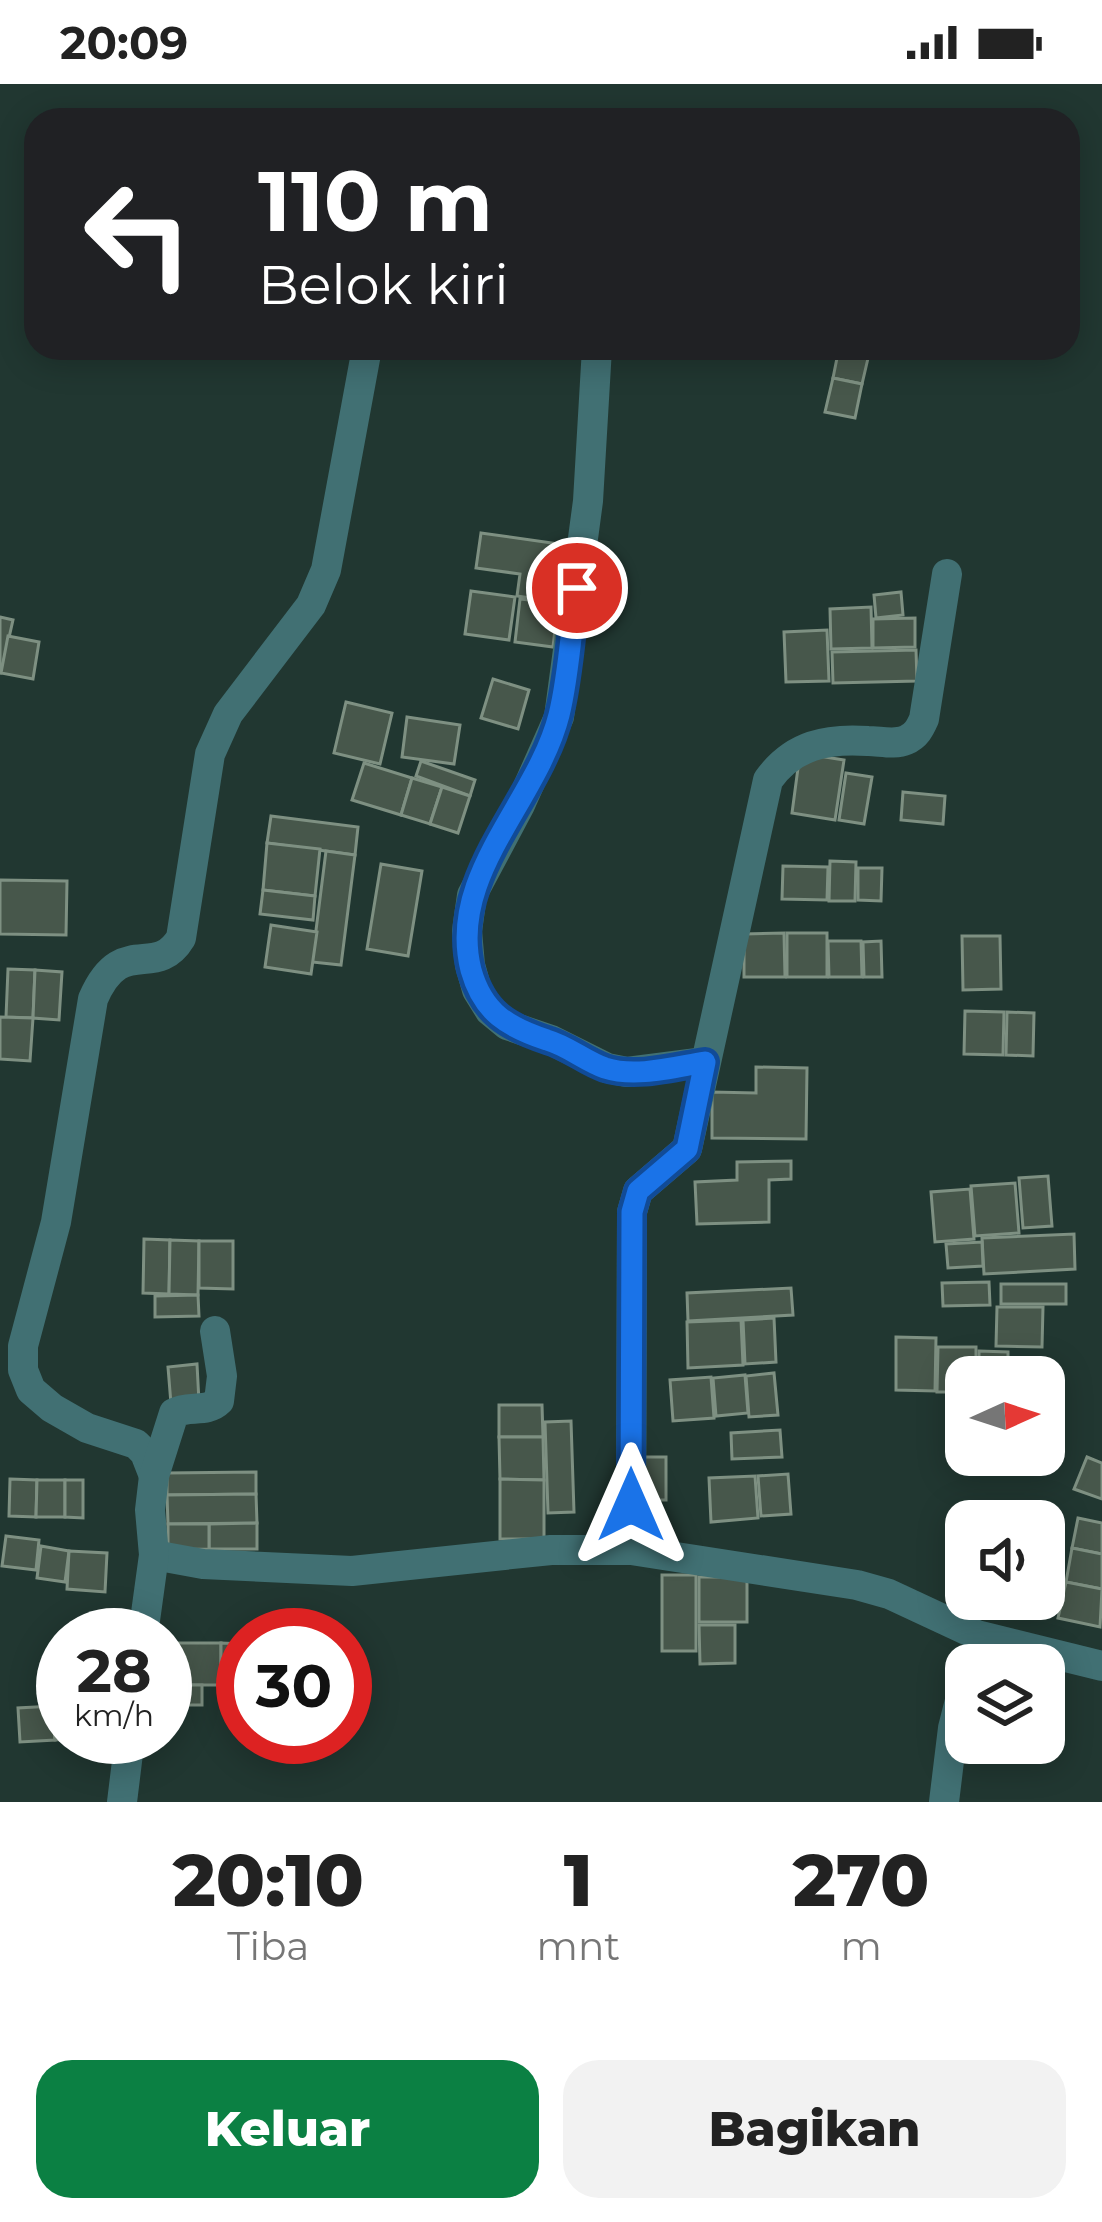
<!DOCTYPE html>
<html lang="id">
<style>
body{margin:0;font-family:Montserrat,sans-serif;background:#f2f2f2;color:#222;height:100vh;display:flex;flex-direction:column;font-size:45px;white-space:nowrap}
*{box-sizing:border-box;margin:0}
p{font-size:39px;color:#767676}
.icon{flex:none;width:66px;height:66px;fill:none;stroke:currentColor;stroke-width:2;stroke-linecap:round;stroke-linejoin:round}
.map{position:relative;height:1718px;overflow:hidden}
.panel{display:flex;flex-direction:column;background:#fff;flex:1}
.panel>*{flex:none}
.guide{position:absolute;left:24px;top:24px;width:1056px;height:252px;border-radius:36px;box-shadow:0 6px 30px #0003;background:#202124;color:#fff;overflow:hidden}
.needle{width:78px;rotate:87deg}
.controls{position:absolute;left:945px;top:1272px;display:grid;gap:24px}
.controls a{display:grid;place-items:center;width:120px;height:120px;border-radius:24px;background:#fff;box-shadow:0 6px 30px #0003;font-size:60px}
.speed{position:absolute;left:36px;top:1524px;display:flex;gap:24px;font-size:60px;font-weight:700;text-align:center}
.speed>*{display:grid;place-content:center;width:156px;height:156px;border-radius:50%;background:#fff;box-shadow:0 6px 30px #0003;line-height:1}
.speed small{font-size:30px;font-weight:400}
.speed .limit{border:18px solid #d22;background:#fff;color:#111}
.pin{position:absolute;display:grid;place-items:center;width:102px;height:102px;color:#fff;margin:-51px;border:6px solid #fff;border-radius:50%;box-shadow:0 3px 12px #0007}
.me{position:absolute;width:132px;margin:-66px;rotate:0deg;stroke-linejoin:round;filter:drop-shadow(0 0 9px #0008)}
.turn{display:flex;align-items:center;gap:42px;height:252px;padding:0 36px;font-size:54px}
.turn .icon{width:156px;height:156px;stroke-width:2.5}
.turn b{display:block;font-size:84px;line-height:102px}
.eta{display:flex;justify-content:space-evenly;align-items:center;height:204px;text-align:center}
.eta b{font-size:72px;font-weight:800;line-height:84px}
.action{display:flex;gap:24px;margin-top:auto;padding:24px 36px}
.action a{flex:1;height:138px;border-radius:36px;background:#0b8043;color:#fff;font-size:48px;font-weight:800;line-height:138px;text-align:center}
.action a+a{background:#f2f2f2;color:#222}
.status{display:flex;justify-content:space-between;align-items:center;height:84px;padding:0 60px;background:#fff;direction:ltr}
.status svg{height:33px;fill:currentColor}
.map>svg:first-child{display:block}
.building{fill:#47574b;stroke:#7e9082;stroke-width:3}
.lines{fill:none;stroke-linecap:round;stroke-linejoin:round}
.street{stroke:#417073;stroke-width:30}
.route-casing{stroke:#114b97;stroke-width:30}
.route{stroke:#1a73e8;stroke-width:21}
</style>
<div class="status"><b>20:09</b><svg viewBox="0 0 49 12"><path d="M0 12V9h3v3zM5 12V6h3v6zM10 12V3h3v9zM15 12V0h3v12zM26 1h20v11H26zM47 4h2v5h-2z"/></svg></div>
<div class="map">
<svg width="1102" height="1718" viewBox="0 0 1102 1718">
<rect width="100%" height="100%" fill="#213731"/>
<g class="building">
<path d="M 839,264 L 869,270 L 862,300 L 833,294 Z"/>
<path d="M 833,294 L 862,300 L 855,334 L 825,328 Z"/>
<path d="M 481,449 L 566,461 L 558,518 L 517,512 L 520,490 L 476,484 Z"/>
<path d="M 471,507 L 515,513 L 509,556 L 465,550 Z"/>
<path d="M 901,508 L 903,531 L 876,534 L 874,511 Z"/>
<path d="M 520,515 L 558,519 L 553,563 L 515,558 Z"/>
<path d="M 871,523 L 872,564 L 831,565 L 830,525 Z"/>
<path d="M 0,533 L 13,536 L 1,589 L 0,589 Z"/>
<path d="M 915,534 L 915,563 L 873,564 L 873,535 Z"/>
<path d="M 827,546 L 829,597 L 786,598 L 784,548 Z"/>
<path d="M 8,552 L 39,558 L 33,595 L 1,589 Z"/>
<path d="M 916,566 L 917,597 L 833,599 L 832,568 Z"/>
<path d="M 493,595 L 529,606 L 518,645 L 481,634 Z"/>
<path d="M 346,618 L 392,629 L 380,680 L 334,669 Z"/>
<path d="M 407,633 L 460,641 L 454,680 L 402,673 Z"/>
<path d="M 800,669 L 844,676 L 835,736 L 792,729 Z"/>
<path d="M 421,677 L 475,696 L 470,712 L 416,692 Z"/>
<path d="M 364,679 L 412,694 L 401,731 L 352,716 Z"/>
<path d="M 846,689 L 872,693 L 864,740 L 839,736 Z"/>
<path d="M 412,694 L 442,703 L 430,740 L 401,731 Z"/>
<path d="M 442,703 L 470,712 L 458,749 L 430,740 Z"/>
<path d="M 903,708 L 945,712 L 943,740 L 901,736 Z"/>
<path d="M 271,732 L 358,743 L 355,771 L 267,759 Z"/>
<path d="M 267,759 L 320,765 L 315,812 L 263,806 Z"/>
<path d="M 326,767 L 355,771 L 341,881 L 312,878 Z"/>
<path d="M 830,777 L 856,778 L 855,817 L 829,817 Z"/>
<path d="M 381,780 L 422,787 L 408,872 L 367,865 Z"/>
<path d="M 783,782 L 828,783 L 827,816 L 782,815 Z"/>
<path d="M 858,784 L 882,784 L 881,817 L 858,816 Z"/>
<path d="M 0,796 L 67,797 L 66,851 L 0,850 Z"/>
<path d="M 263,806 L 315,812 L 313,836 L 260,830 Z"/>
<path d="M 271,841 L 317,848 L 311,890 L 265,883 Z"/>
<path d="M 784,849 L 785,893 L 744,893 L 744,850 Z"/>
<rect x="787" y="849" width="40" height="44"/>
<path d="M 962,852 L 1000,852 L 1001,905 L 963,906 Z"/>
<path d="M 828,857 L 861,857 L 862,893 L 829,893 Z"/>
<path d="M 881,857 L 882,893 L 864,893 L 863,858 Z"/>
<path d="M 8,885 L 35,886 L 33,934 L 6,933 Z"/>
<path d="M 35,886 L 62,888 L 59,936 L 33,934 Z"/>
<path d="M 965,927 L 1004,928 L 1003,971 L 964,970 Z"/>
<path d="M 1007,928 L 1034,929 L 1033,972 L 1006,971 Z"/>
<path d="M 0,933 L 33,934 L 30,977 L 0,975 Z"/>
<path d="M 756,983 L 807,984 L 806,1055 L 712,1054 L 712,1008 L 756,1009 Z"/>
<path d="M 791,1077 L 791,1095 L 769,1096 L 769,1138 L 697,1140 L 695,1098 L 737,1096 L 737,1078 Z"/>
<path d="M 1048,1092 L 1052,1142 L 1023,1144 L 1019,1094 Z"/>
<path d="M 1015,1099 L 1019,1149 L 975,1152 L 971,1102 Z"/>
<path d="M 970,1105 L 974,1155 L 935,1158 L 931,1108 Z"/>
<path d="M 1074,1150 L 1075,1185 L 984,1190 L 982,1154 Z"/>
<path d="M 144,1155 L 170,1156 L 169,1210 L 143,1209 Z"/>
<path d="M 170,1156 L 199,1157 L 198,1211 L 169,1210 Z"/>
<path d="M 199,1157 L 233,1157 L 233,1205 L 199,1204 Z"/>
<path d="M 982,1158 L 983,1182 L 948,1184 L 946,1160 Z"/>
<path d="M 989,1198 L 990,1221 L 943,1222 L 942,1199 Z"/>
<rect x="1001" y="1200" width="65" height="20"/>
<path d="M 791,1204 L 793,1231 L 688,1237 L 687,1209 Z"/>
<path d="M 198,1211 L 199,1232 L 155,1233 L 155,1212 Z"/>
<path d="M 997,1223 L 1043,1223 L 1042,1263 L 996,1262 Z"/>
<path d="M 774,1234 L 776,1278 L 745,1280 L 743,1236 Z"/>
<path d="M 741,1236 L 743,1281 L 688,1284 L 687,1238 Z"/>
<path d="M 896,1253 L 936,1254 L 935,1307 L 896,1306 Z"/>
<path d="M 938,1263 L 976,1263 L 976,1293 L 966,1293 L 966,1308 L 937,1308 Z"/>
<path d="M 979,1267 L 1008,1268 L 1008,1293 L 979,1293 Z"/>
<path d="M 197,1280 L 199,1318 L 171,1320 L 168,1283 Z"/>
<path d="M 774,1289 L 778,1331 L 749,1333 L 746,1292 Z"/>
<path d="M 745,1291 L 748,1329 L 716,1332 L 713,1294 Z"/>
<path d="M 711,1293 L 714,1334 L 673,1337 L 670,1296 Z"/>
<path d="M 499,1321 L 542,1321 L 543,1353 L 499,1353 Z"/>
<path d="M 571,1337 L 574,1428 L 548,1429 L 545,1338 Z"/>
<path d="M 780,1346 L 782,1373 L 732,1375 L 731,1349 Z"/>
<path d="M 499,1353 L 543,1353 L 544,1396 L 500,1395 Z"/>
<rect x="643" y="1373" width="23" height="43"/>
<path d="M 1087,1373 L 1102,1379 L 1102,1415 L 1074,1405 Z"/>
<path d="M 256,1388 L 256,1410 L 167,1411 L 167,1389 Z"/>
<path d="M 788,1390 L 791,1430 L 761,1432 L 758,1392 Z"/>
<path d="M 755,1392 L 758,1434 L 711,1438 L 709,1394 Z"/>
<path d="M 10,1395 L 37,1396 L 36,1433 L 9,1432 Z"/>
<path d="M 500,1395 L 544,1396 L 544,1455 L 500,1455 Z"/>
<path d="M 37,1396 L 65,1396 L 65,1433 L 36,1433 Z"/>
<path d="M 65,1396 L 83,1396 L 83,1434 L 65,1433 Z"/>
<path d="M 256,1410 L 257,1439 L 168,1440 L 167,1411 Z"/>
<path d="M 1078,1434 L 1102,1439 L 1102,1470 L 1072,1464 Z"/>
<path d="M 257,1439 L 257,1465 L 209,1465 L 209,1440 Z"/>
<path d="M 168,1440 L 209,1440 L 209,1465 L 168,1466 Z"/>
<path d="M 6,1452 L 39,1456 L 36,1486 L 2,1482 Z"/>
<path d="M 41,1462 L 69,1467 L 65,1498 L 37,1494 Z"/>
<path d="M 1072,1464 L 1102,1470 L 1102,1505 L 1066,1498 Z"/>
<path d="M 69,1467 L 107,1469 L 105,1508 L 67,1505 Z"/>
<rect x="662" y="1491" width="34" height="76"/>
<rect x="699" y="1493" width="48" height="45"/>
<path d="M 1066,1498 L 1102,1505 L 1100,1543 L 1058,1534 Z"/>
<path d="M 699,1541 L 735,1541 L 735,1579 L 700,1580 Z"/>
<rect x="165" y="1559" width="56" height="42"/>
<path d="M 221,1559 L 243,1560 L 243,1602 L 221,1601 Z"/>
<rect x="165" y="1601" width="37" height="20"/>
<path d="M 53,1622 L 55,1656 L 20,1658 L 18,1624 Z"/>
<path d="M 53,1622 L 63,1622 L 63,1653 L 90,1654 L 55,1656 Z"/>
</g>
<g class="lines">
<g class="street">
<path d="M 597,264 L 588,417 L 559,633 L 520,721 L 472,811 L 467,847 L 470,881 L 477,906 L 490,927 L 507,941 L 551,956 L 607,984 L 627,988 L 705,978"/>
<path d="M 154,1392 L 145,1369 L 136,1360 L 87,1344 L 52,1324 L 31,1306 L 23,1286 L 23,1262 L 56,1138 L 93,915 C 122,848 155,897 181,854 L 210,670 L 228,630 L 311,521 L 326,486 L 367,264"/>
<path d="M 631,1466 L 632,1128 L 638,1107 L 687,1065 L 768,696 C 793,661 827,654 868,657 C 880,657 895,661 906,656 C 916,652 920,644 924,635 L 947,490"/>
<path d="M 154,1471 L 203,1480 L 352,1487 L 551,1466 L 631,1466 L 857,1501 L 889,1510 L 977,1551 L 1102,1582"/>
<path d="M 143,1551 L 154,1471 L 150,1426 L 154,1392 L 174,1329 C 188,1321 207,1329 219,1317 L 222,1292 L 215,1247"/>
<path d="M 122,1718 L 130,1653"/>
<path d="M 944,1718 L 953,1644 L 966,1593"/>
</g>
</g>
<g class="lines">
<g class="route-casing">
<path id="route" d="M 577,504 C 571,545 569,591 559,631 C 537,718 447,791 471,886 C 483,929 508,943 547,956 C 568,962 585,977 605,984 C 636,994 674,983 705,978 L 687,1065 L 638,1107 L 632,1128 L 631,1421"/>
</g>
<use href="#route" class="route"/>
</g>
</svg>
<div class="controls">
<a><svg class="needle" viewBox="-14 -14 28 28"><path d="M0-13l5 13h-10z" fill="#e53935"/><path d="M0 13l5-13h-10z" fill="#767676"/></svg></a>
<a><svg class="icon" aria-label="sound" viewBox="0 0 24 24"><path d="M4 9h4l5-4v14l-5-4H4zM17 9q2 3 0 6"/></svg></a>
<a><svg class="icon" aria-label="layers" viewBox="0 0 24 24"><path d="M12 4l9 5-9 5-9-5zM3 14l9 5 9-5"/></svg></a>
</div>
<div class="speed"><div>28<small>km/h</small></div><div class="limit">30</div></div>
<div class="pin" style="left:577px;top:504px;background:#d93025"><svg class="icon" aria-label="arrive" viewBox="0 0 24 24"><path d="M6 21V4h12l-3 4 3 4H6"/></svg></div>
<svg class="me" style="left:631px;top:1421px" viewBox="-20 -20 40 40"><path d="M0-17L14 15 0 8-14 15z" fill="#1a73e8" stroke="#fff" stroke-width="4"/></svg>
<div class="guide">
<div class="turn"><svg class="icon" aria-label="left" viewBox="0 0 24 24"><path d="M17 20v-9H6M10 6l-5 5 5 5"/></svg><div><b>110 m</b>Belok kiri</div></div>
</div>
</div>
<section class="panel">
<div class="eta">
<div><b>20:10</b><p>Tiba</p></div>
<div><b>1</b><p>mnt</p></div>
<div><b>270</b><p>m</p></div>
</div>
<div class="action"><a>Keluar</a><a>Bagikan</a></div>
</section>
